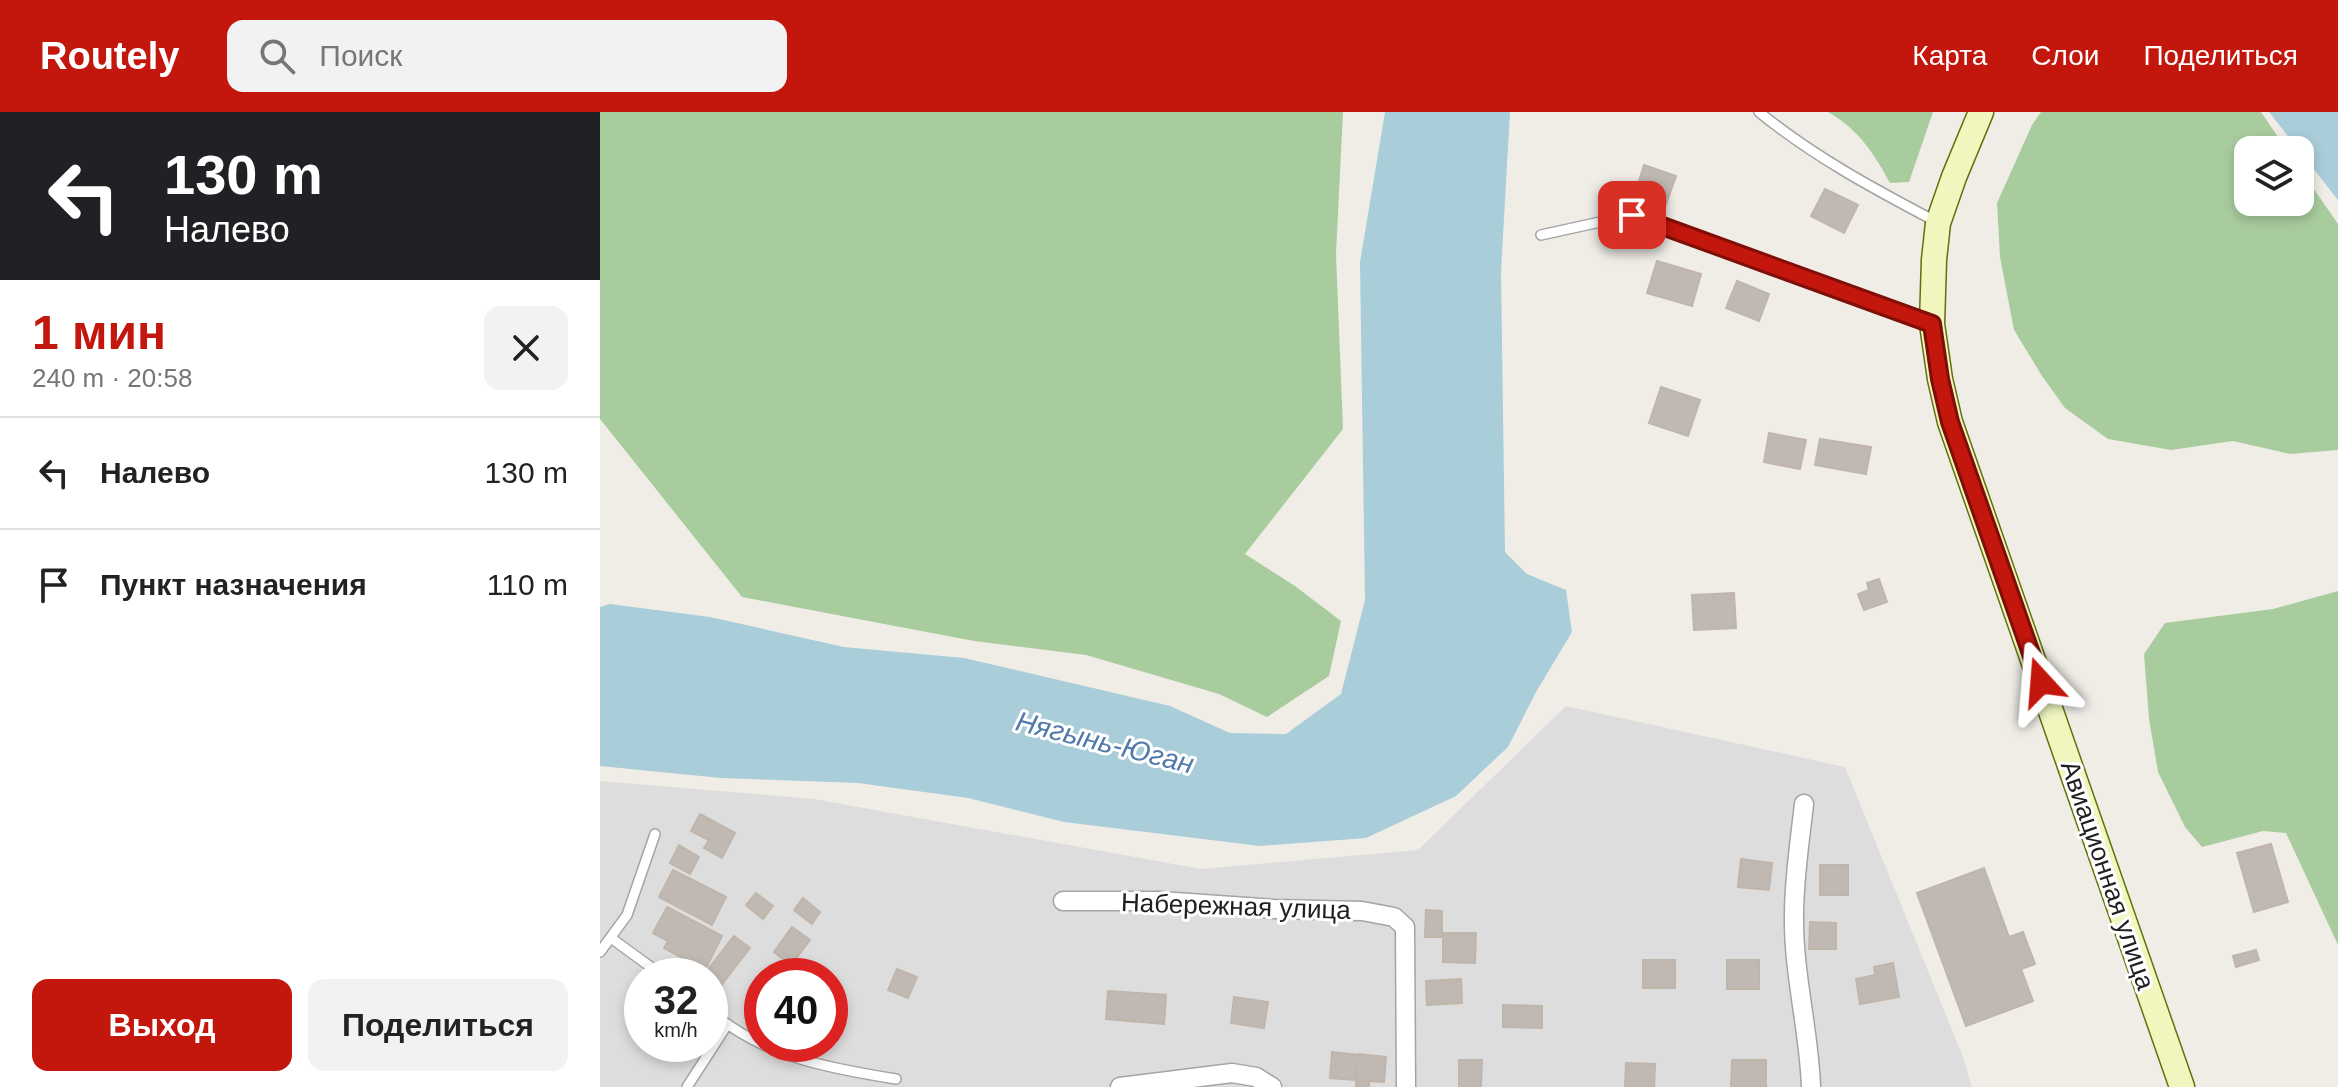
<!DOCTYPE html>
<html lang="ru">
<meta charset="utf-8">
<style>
body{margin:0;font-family:Helvetica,sans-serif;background:#f2f2f2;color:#222;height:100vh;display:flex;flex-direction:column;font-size:30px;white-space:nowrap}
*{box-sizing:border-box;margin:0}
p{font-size:26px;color:#767676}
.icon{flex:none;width:44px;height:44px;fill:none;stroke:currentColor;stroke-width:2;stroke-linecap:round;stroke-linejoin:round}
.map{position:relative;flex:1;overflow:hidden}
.panel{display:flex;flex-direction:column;background:#fff;width:600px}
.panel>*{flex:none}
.top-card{background:#202124;color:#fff;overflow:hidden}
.buttons{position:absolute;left:1634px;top:24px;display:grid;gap:16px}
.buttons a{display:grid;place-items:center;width:80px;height:80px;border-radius:16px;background:#fff;box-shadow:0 4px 12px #0003;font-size:40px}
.speed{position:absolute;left:24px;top:846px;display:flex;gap:16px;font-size:40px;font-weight:700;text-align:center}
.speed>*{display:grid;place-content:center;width:104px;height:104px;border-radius:50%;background:#fff;box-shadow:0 4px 12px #0003;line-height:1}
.speed small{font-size:20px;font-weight:400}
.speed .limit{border:12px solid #d22;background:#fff;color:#111}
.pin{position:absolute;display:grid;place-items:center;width:68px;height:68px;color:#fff;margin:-34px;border-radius:16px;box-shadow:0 4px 12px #0006}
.me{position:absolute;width:88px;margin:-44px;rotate:341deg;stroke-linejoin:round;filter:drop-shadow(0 0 6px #0008)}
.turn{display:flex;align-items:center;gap:28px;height:168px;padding:0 32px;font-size:36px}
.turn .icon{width:104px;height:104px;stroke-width:2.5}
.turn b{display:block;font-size:56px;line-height:68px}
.round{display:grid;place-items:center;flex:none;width:84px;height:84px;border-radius:16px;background:#f2f2f2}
.summary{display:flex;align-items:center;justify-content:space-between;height:136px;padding:0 32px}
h1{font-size:48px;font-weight:800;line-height:60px;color:#c3160c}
.action{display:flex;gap:16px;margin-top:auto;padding:16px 32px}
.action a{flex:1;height:92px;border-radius:16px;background:#c3160c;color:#fff;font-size:32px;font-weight:800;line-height:92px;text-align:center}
.action a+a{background:#f2f2f2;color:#222}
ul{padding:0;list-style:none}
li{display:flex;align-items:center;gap:24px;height:112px;padding:0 32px;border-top:2px solid #e0e0e0}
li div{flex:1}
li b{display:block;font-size:30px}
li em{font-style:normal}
header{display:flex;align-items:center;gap:48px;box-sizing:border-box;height:112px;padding:0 40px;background:#c3160c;color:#fff}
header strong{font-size:38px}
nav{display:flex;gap:44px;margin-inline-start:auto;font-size:28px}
.search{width:560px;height:72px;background:#f2f2f2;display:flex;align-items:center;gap:20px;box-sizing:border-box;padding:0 28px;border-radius:16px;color:#767676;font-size:30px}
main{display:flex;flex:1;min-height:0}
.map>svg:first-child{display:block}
.residential{fill:#dedddd;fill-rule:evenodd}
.forest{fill:#a9cc9e}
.water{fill:#aacdda}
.building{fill:#c0b9b3;stroke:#c0b5aa;stroke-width:2}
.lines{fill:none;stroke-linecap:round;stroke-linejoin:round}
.lane-casing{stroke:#a4a4a4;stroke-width:12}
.street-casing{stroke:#a4a4a4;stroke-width:21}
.secondary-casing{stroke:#61710c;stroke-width:27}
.lane{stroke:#fff;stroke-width:9}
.street{stroke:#fff;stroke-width:18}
.secondary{stroke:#f0f6be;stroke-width:24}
.route-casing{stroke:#7f0e08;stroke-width:20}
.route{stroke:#c3160c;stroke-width:14}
.labels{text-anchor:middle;stroke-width:6;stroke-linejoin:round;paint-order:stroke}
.street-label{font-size:26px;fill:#202020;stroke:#fff}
.water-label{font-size:28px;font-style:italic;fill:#5179aa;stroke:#fff}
</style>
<header>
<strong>Routely</strong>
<div class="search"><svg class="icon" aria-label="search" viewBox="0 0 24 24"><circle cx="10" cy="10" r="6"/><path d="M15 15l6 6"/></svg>Поиск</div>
<nav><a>Карта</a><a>Слои</a><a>Поделиться</a></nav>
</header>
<main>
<section class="panel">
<div class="top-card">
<div class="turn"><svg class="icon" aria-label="left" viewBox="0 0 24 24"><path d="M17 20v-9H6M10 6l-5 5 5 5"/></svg><div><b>130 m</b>Налево</div></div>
</div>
<div class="summary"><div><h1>1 мин</h1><p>240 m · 20:58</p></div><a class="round"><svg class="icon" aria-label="close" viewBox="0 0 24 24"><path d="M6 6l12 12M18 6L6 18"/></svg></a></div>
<ul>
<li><svg class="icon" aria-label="left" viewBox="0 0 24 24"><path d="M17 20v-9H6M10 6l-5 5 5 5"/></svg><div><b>Налево</b></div><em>130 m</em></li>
<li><svg class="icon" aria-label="arrive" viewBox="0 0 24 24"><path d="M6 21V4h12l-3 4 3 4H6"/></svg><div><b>Пункт назначения</b></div><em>110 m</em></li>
</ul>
<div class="action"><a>Выход</a><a>Поделиться</a></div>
</section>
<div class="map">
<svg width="1738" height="975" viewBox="0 0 1738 975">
<rect width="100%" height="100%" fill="#f0ede7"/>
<path class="residential" d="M 966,594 L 1245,655 L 1363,945 L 1372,975 L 0,975 L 0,669 L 214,687 L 601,757 L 818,738 ZM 42,864 L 110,864 L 110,932 L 42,932 ZM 162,864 L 230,864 L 230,932 L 162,932 Z"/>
<g class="forest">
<path d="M 0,0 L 743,0 L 736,142 L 743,317 L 645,442 L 695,474 L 741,509 L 729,564 L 667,605 L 619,582 L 486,543 L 374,529 L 142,485 L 0,307 Z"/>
<path d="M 1228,0 L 1333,0 L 1309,70 L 1290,71 C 1274,41 1258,17 1228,0 Z"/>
<path d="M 1441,0 L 1661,0 L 1687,38 L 1648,38 L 1648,90 L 1700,90 L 1700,57 L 1738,112 L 1738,338 L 1690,342 L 1633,329 L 1571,338 L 1508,327 L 1465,296 L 1442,264 L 1414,218 L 1400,145 L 1397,91 L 1432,13 Z"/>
<path d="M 1738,479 L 1738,833 L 1686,721 L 1663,719 L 1602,735 L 1585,715 L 1558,660 L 1549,607 L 1544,542 L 1565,511 L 1673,497 Z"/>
</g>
<g class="water">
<path d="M 785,0 L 910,0 L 901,160 L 905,440 L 927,462 L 966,478 L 972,520 L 936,580 L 908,635 L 856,684 L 766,726 L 660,734 L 464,710 L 368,686 L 258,671 L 121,666 L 0,654 L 0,495 L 10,492 L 110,505 L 244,535 L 364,546 L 570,594 L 630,621 L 686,622 L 741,582 L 765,488 L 760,150 Z"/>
<path d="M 1669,0 L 1738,0 L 1738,88 Z"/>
</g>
<g class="building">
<path d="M 1044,53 L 1076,64 L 1065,95 L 1034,85 Z"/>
<path d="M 1225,77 L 1258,93 L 1244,121 L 1211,104 Z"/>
<path d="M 1057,149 L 1101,162 L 1092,194 L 1047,181 Z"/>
<path d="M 1137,169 L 1169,182 L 1159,209 L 1126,196 Z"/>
<path d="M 1061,275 L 1100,288 L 1088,324 L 1049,311 Z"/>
<path d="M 1169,321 L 1206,328 L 1200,357 L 1164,350 Z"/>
<path d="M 1220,327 L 1271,335 L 1266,362 L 1215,353 Z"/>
<path d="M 1279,467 L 1287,490 L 1264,498 L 1258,482 L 1269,478 L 1267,471 Z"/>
<path d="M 1134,481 L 1136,516 L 1094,518 L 1092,483 Z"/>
<path d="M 100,702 L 135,721 L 122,746 L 104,736 L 109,728 L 91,719 Z"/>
<path d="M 1671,732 L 1688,790 L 1654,800 L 1637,741 Z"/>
<path d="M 79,733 L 99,745 L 90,762 L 70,751 Z"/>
<path d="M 1141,747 L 1172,751 L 1169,778 L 1138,775 Z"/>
<rect x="1220" y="753" width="28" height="30"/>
<path d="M 1384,756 L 1409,825 L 1423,820 L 1435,852 L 1421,857 L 1433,889 L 1366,914 L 1317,781 Z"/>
<path d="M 73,758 L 126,785 L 112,813 L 59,785 Z"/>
<path d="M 156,781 L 173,794 L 163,807 L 146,793 Z"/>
<path d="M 203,786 L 220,800 L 212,812 L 194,798 Z"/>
<path d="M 67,795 L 122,824 L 105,858 L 64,836 L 68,829 L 53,821 Z"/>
<path d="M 826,798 L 842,799 L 842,825 L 825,825 Z"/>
<path d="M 1210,810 L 1236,811 L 1236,837 L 1209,837 Z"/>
<path d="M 192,815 L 210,828 L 191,853 L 174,840 Z"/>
<path d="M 843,821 L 876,821 L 875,851 L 843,850 Z"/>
<path d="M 134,824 L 150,836 L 115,881 L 110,877 L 110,864 L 103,864 Z"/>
<path d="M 1656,838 L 1659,848 L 1636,855 L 1633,844 Z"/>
<rect x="1043" y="848" width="32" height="28"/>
<rect x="1127" y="848" width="32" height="29"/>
<path d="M 1293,851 L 1299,885 L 1260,892 L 1256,867 L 1275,863 L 1274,855 Z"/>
<path d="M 297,857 L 317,865 L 308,886 L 288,878 Z"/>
<path d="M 861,867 L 862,891 L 827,893 L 826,869 Z"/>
<path d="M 508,879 L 566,883 L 564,912 L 506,907 Z"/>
<path d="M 634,885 L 668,890 L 664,916 L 631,911 Z"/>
<path d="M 903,893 L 942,894 L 942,916 L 903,915 Z"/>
<path d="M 732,940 L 758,943 L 756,968 L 730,966 Z"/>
<path d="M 758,942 L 786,945 L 784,970 L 769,969 L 769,975 L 756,975 Z"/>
<path d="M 859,948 L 882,948 L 881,975 L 859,975 Z"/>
<path d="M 1132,948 L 1166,948 L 1166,975 L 1131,975 Z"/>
<path d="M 1026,951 L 1055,952 L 1054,975 L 1025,975 Z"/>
</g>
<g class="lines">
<g class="lane-casing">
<g id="lane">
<path d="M 1159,0 C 1213,44 1274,77 1335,109"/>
<path d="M 941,123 L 1032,103 L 1329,210"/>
<path d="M 11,826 L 63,864"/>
<path d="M 0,840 L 27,803 L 55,722"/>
<path d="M 110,899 C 165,945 227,956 296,967"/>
<path d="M 87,975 L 127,913"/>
</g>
</g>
<g class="street-casing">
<g id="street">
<path d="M 1204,692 C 1200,728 1194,766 1194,803 C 1193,861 1209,917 1211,975"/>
<path d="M 463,789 L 561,789 L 674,797 L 762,799 L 794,805 L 805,815 L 806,975"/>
<path d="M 520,975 L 632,961 L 656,965 L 672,975"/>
</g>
</g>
<g class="secondary-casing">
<path id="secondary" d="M 1381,0 L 1354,65 L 1338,111 L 1334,148 L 1332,212 L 1340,267 L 1350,310 L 1582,975"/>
</g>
<use href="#lane" class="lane"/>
<use href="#street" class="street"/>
<use href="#secondary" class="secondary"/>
</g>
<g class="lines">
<g class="route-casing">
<path id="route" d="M 1032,103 L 1332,212 L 1340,267 L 1350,310 L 1441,570"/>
</g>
<use href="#route" class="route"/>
</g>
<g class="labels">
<g class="street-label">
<text transform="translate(1508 763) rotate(71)" y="9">Авиационная улица</text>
<text transform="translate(636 794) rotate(2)" y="9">Набережная улица</text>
</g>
<g class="water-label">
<text transform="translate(505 630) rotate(14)" y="10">Нягынь-Юган</text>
</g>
</g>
</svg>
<div class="buttons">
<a><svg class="icon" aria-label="layers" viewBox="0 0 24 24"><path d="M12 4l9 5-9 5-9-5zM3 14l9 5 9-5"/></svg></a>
</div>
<div class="speed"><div>32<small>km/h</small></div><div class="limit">40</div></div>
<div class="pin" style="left:1032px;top:103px;background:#d93025"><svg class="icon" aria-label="arrive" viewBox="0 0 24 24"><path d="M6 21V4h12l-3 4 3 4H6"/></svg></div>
<svg class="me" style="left:1441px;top:570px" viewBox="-20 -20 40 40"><path d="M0-17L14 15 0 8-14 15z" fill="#c3160c" stroke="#fff" stroke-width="4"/></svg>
</div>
</main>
